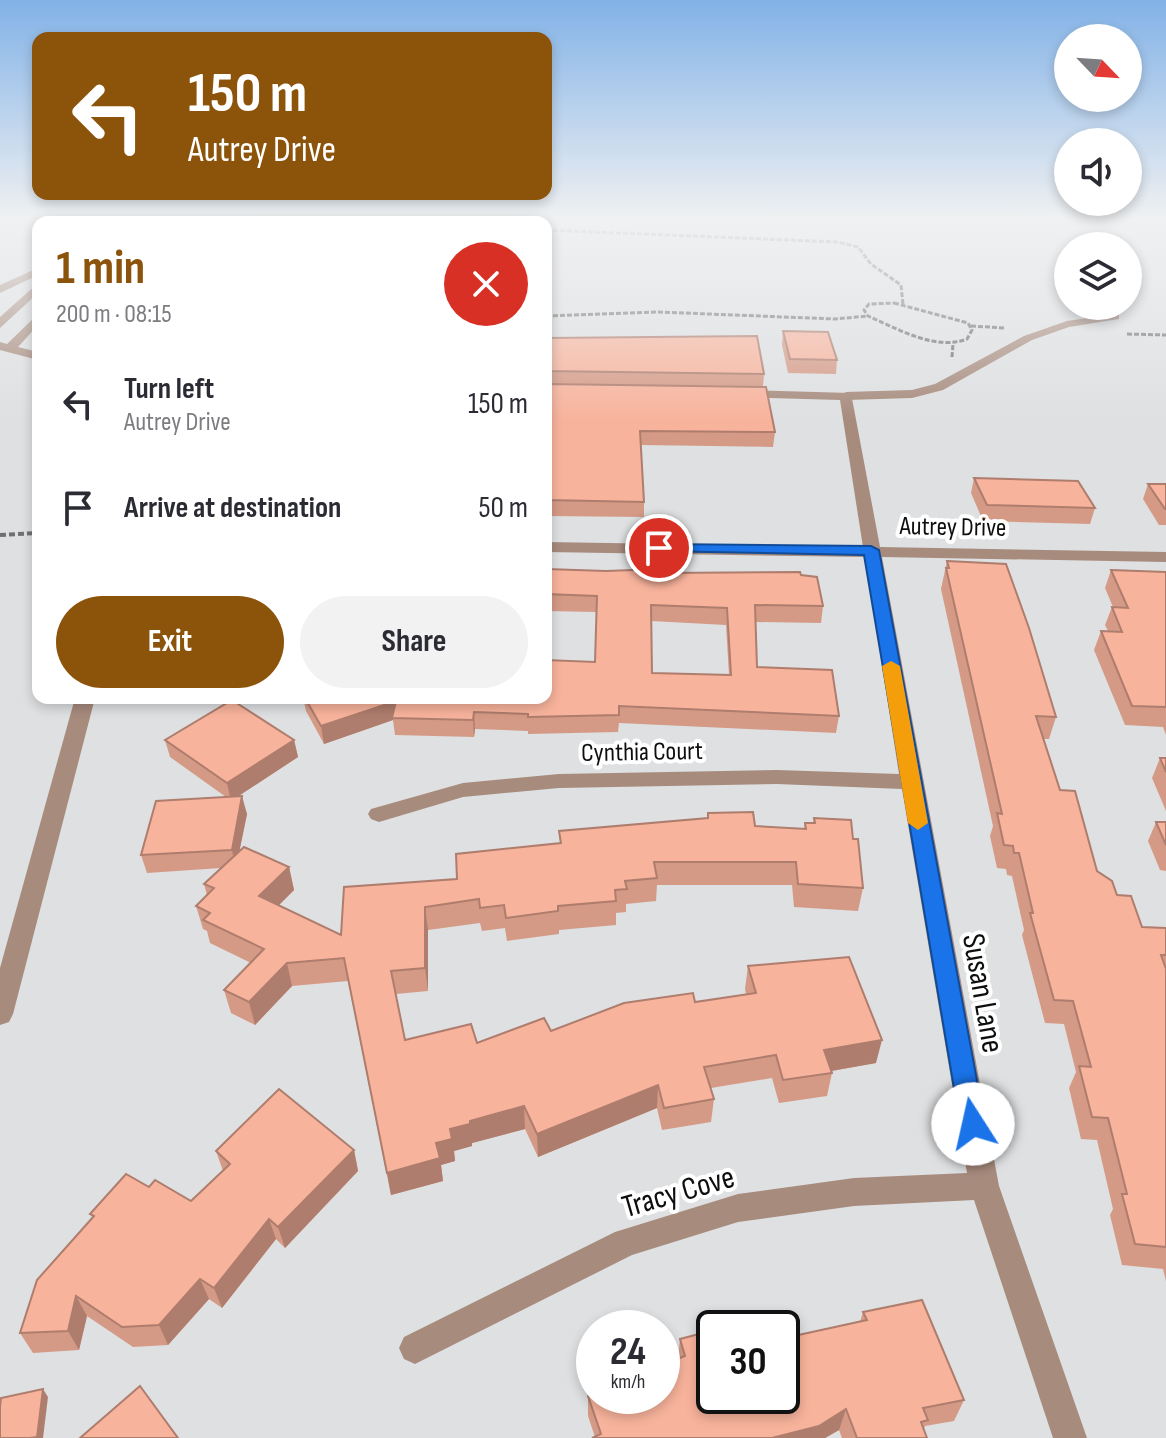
<!DOCTYPE html>
<meta charset="utf-8">
<style>
body{margin:0;font-family:"Sofia Sans Condensed",sans-serif;background:#f2f2f3;color:#2b2b33;height:100vh;display:flex;flex-direction:column;font-size:30px;white-space:nowrap}
*{box-sizing:border-box;margin:0}
p{font-size:26px;color:#7c7c81}
.icon{flex:none;width:44px;height:44px;fill:none;stroke:currentColor;stroke-width:2;stroke-linecap:round;stroke-linejoin:round}
.map{position:relative;flex:1;overflow:hidden}
.side{position:absolute;left:32px;top:216px;width:520px;height:488px;display:flex;flex-direction:column;background:#fff;border-radius:16px;box-shadow:0 4px 12px #0003}
.side>*{flex:none}
.top-card{position:absolute;left:32px;top:32px;width:520px;height:168px;border-radius:16px;box-shadow:0 4px 12px #0003;background:#8c530b;color:#fff;overflow:hidden}
.needle{width:52px;rotate:115deg}
.controls{position:absolute;left:1054px;top:24px;display:grid;gap:16px}
.controls a{display:grid;place-items:center;width:88px;height:88px;border-radius:50%;background:#fff;box-shadow:0 4px 12px #0003;font-size:40px}
.speed{position:absolute;left:576px;top:1310px;display:flex;gap:16px;font-size:40px;font-weight:700;text-align:center}
.speed>*{display:grid;place-content:center;width:104px;height:104px;border-radius:50%;background:#fff;box-shadow:0 4px 12px #0003;line-height:1}
.speed small{font-size:20px;font-weight:400}
.speed .limit{border:4px solid #111;border-radius:12px;background:#fff;color:#111}
.pin{position:absolute;display:grid;place-items:center;width:68px;height:68px;color:#fff;margin:-34px;border:4px solid #fff;border-radius:50%;box-shadow:0 2px 8px #0007}
.me{position:absolute;width:88px;margin:-44px;rotate:350deg;stroke-linejoin:round;filter:drop-shadow(0 0 6px #0008)}
.turn{display:flex;align-items:center;gap:28px;height:168px;padding:0 24px;font-size:36px}
.turn .icon{width:104px;height:104px;stroke-width:2.5}
.turn b{display:block;font-size:56px;line-height:68px}
.round{display:grid;place-items:center;flex:none;width:84px;height:84px;border-radius:42px;background:#f2f2f3}
.head{display:flex;align-items:center;justify-content:space-between;height:136px;padding:0 24px}
h1{font-size:48px;font-weight:700;line-height:60px;color:#8c530b}
.cta{display:flex;gap:16px;margin-top:auto;padding:16px 24px}
.cta a{flex:1;height:92px;border-radius:48px;background:#8c530b;color:#fff;font-size:32px;font-weight:700;line-height:92px;text-align:center}
.cta a+a{background:#f2f2f3;color:#2b2b33}
ul{padding:0;list-style:none}
li{display:flex;align-items:center;gap:24px;height:104px;padding:0 24px}
li div{flex:1}
li b{display:block;font-size:30px}
li em{font-style:normal}
.map>svg:first-child{display:block}
.lines{fill:none;stroke-linecap:round;stroke-linejoin:round}
.path-far1{stroke:#6f7071;stroke-width:3;stroke-dasharray:5 2;stroke-linecap:butt}
.path{stroke:#6f7071;stroke-width:4;stroke-dasharray:6 3;stroke-linecap:butt}
.service{fill:#a78b7d;fill-rule:evenodd}
.minor{fill:#a78b7d;fill-rule:evenodd}
.tertiary{fill:#a78b7d;fill-rule:evenodd}
.wall{fill:#d59a86;fill-rule:evenodd}
.shaded-wall{fill:#ae7d6d}
.building{fill:#f8b39c;stroke:#ae7d6d;stroke-width:2;fill-rule:evenodd}
.route{fill:#1a73e8;stroke:#114b97;stroke-width:2}
.slow{fill:#f59e0b}
.labels{text-anchor:middle;stroke-width:8;stroke-linejoin:round;paint-order:stroke}
.street-label{font-size:26px;fill:#0d0e0e;stroke:#fff}
.near-street-label{font-size:32px;fill:#0d0e0e;stroke:#fff}
</style>
<div class="map">
<svg width="1166" height="1438" viewBox="0 0 1166 1438">
<rect width="100%" height="100%" fill="#dee0e2"/>
<g class="lines">
<g class="path-far1">
<path d="M 546,230 L 838,242 L 858,247 L 871,264 L 901,285 L 903,304"/>
<path d="M 894,303 L 968,323 L 972,330 L 967,339 C 935,351 898,329 868,316 L 864,310 L 869,304 Z"/>
<path d="M 546,316 L 659,312 L 835,319 L 868,316"/>
<path d="M 971,326 L 1005,328"/>
<path d="M 1127,334 L 1166,335"/>
<path d="M 952,357 L 953,344"/>
</g>
<path class="path" d="M 0,535 L 38,533"/>
<path class="service" d="M 1115,314 L 1119,315 L 1119,319 L 1069,327 L 1032,340 L 943,390 L 912,398 L 846,400 L 840,396 L 846,392 L 912,390 L 935,384 L 1024,336 L 1067,321 Z"/>
<path class="minor" d="M 742,390 L 851,393 L 880,547 L 1166,552 L 1166,562 L 882,557 L 999,1186 L 1087,1438 L 1053,1438 L 974,1200 L 854,1206 L 738,1222 L 632,1255 L 415,1364 L 404,1359 L 399,1348 L 404,1337 L 615,1232 L 738,1194 L 854,1178 L 967,1173 L 902,789 L 777,784 L 559,788 L 463,797 L 379,822 L 371,819 L 368,814 L 371,809 L 463,783 L 559,774 L 777,770 L 899,774 L 865,557 L 546,552 L 546,542 L 863,547 L 840,400 L 737,397 L 737,391 Z"/>
<g class="tertiary">
<path d="M 104,220 L 115,220 L 103,222 Z"/>
<path d="M 123,220 L 134,220 L 122,222 Z"/>
<path d="M 38,268 L 38,275 L 0,293 L 0,285 Z"/>
<path d="M 38,283 L 38,293 L 0,328 L 0,317 Z"/>
<path d="M 38,314 L 38,325 L 18,347 L 38,352 L 38,360 L 0,350 L 0,342 L 7,344 Z"/>
<path d="M 75,698 L 95,698 L 13,1014 L 9,1022 L 0,1025 L 0,968 Z"/>
</g>
</g>
<g class="wall">
<path d="M 783,331 L 837,360 L 836,374 L 788,373 L 782,345 Z"/>
<path d="M 546,338 L 764,374 L 763,387 L 775,432 L 773,447 L 641,445 L 644,502 L 644,517 L 546,516 Z"/>
<path d="M 974,478 L 1095,508 L 1090,524 L 983,521 L 971,493 Z"/>
<path d="M 1148,484 L 1166,484 L 1166,525 L 1159,525 L 1143,499 Z"/>
<path d="M 947,561 L 1056,717 L 1049,739 L 1043,739 L 1060,790 L 1097,871 L 1142,927 L 1166,928 L 1166,1281 L 1163,1269 L 1122,1265 L 1110,1215 L 1113,1209 L 1097,1140 L 1081,1139 L 1069,1088 L 1076,1072 L 1064,1024 L 1045,1023 L 1022,935 L 1024,930 L 1012,876 L 1007,875 L 1006,869 L 997,868 L 990,836 L 993,826 L 941,589 Z"/>
<path d="M 546,569 L 660,573 L 801,575 L 823,606 L 821,623 L 755,622 L 757,667 L 839,716 L 836,733 L 619,723 L 618,732 L 528,734 L 528,731 L 475,729 L 474,737 L 434,736 L 395,735 L 393,720 L 324,744 L 306,711 L 303,698 L 546,698 L 595,662 L 597,612 L 546,611 ZM 651,621 L 726,625 L 729,675 L 652,673 Z"/>
<path d="M 1111,570 L 1166,572 L 1166,735 L 1163,727 L 1125,725 L 1094,650 L 1101,631 L 1108,631 L 1105,625 L 1112,607 L 1113,607 L 1105,588 Z"/>
<path d="M 165,740 L 294,740 L 298,757 L 237,797 L 247,814 L 239,852 L 289,867 L 294,890 L 279,905 L 341,935 L 457,879 L 560,843 L 559,831 L 707,818 L 708,813 L 755,826 L 804,829 L 805,823 L 813,823 L 814,818 L 853,839 L 863,888 L 858,911 L 794,907 L 792,885 L 657,885 L 656,901 L 626,904 L 626,912 L 616,913 L 616,925 L 559,930 L 559,934 L 507,941 L 505,928 L 482,931 L 480,923 L 428,930 L 428,991 L 396,994 L 405,1040 L 477,1043 L 551,1031 L 695,1002 L 746,994 L 745,989 L 748,966 L 876,1063 L 832,1071 L 832,1073 L 827,1096 L 779,1103 L 772,1078 L 711,1088 L 714,1099 L 711,1122 L 662,1130 L 657,1108 L 538,1157 L 525,1129 L 472,1143 L 472,1146 L 454,1151 L 455,1161 L 441,1165 L 443,1181 L 391,1195 L 348,981 L 292,986 L 255,1025 L 231,1013 L 224,990 L 251,963 L 210,943 L 207,931 L 203,929 L 196,906 L 207,895 L 204,884 L 221,868 L 147,873 L 141,855 L 226,797 L 170,757 Z"/>
<path d="M 1160,758 L 1166,758 L 1166,811 L 1152,778 Z"/>
<path d="M 1156,822 L 1166,822 L 1166,871 L 1160,870 L 1148,841 Z"/>
<path d="M 354,1150 L 358,1171 L 285,1248 L 276,1239 L 222,1308 L 209,1299 L 168,1345 L 133,1347 L 87,1316 L 79,1350 L 33,1353 L 20,1333 L 93,1218 L 90,1214 L 149,1187 L 191,1201 L 223,1171 L 216,1151 Z"/>
<path d="M 863,1312 L 964,1400 L 954,1421 L 925,1426 L 924,1429 L 927,1438 L 842,1438 L 839,1430 L 825,1438 L 592,1438 L 595,1437 L 588,1416 L 588,1396 L 678,1359 L 680,1339 L 714,1396 L 789,1337 L 860,1322 Z"/>
</g>
<g class="shaded-wall">
<path d="M 396,701 L 393,720 L 324,744 L 321,726 Z"/>
<path d="M 474,712 L 475,729 L 474,737 L 473,720 Z"/>
<path d="M 294,740 L 298,757 L 231,801 L 227,783 Z"/>
<path d="M 242,796 L 247,814 L 236,868 L 232,850 Z"/>
<path d="M 289,867 L 294,890 L 265,919 L 259,896 Z"/>
<path d="M 425,907 L 428,930 L 428,991 L 425,968 Z"/>
<path d="M 287,963 L 292,986 L 255,1025 L 249,1002 Z"/>
<path d="M 882,1040 L 876,1063 L 819,1073 L 824,1050 Z"/>
<path d="M 658,1085 L 657,1108 L 538,1157 L 537,1134 Z"/>
<path d="M 524,1106 L 525,1129 L 472,1143 L 472,1146 L 454,1151 L 455,1161 L 441,1165 L 443,1181 L 391,1195 L 387,1173 L 450,1129 L 470,1121 Z"/>
<path d="M 354,1150 L 358,1171 L 285,1248 L 278,1227 Z"/>
<path d="M 269,1219 L 276,1239 L 222,1308 L 214,1288 Z"/>
<path d="M 200,1279 L 209,1299 L 168,1345 L 159,1325 Z"/>
<path d="M 76,1296 L 87,1316 L 79,1350 L 68,1331 Z"/>
<path d="M 43,1389 L 48,1397 L 43,1438 L 38,1438 L 37,1437 Z"/>
<path d="M 846,1409 L 839,1430 L 825,1438 L 772,1438 Z"/>
</g>
<g class="building">
<path d="M 783,331 L 828,332 L 837,360 L 790,359 Z"/>
<path d="M 757,336 L 764,374 L 546,371 L 546,338 Z"/>
<path d="M 546,384 L 766,387 L 775,432 L 640,431 L 644,502 L 546,500 Z"/>
<path d="M 974,478 L 1078,481 L 1095,508 L 987,505 Z"/>
<path d="M 1148,484 L 1166,484 L 1166,509 L 1165,509 Z"/>
<path d="M 947,561 L 1006,564 L 1029,628 L 1056,717 L 1036,716 L 1060,790 L 1075,791 L 1097,871 L 1112,881 L 1117,895 L 1131,896 L 1142,927 L 1166,928 L 1166,955 L 1161,955 L 1166,969 L 1166,1247 L 1135,1244 L 1122,1194 L 1127,1194 L 1108,1118 L 1092,1117 L 1079,1066 L 1091,1067 L 1073,1001 L 1054,1000 L 1030,913 L 1033,913 L 1019,853 L 1014,853 L 1013,846 L 1004,845 L 997,813 L 1002,814 L 946,568 L 949,568 Z"/>
<path d="M 546,569 L 606,571 L 659,569 L 660,573 L 800,572 L 801,575 L 817,577 L 823,606 L 755,605 L 757,667 L 832,670 L 839,716 L 619,706 L 619,715 L 528,717 L 528,714 L 474,712 L 473,720 L 432,719 L 392,718 L 396,701 L 321,726 L 305,698 L 546,698 L 546,660 L 595,662 L 597,596 L 546,594 ZM 651,605 L 727,608 L 731,675 L 652,673 Z"/>
<path d="M 1111,570 L 1166,572 L 1166,707 L 1132,706 L 1101,631 L 1122,632 L 1112,607 L 1128,608 Z"/>
<path d="M 232,700 L 294,740 L 227,783 L 165,740 Z"/>
<path d="M 1160,758 L 1166,758 L 1166,772 Z"/>
<path d="M 242,796 L 232,850 L 141,855 L 156,801 Z"/>
<path d="M 753,812 L 755,826 L 806,829 L 805,823 L 815,823 L 814,818 L 851,820 L 853,839 L 858,839 L 863,888 L 798,884 L 796,862 L 654,862 L 657,878 L 625,881 L 627,889 L 615,890 L 616,901 L 558,906 L 558,911 L 506,918 L 504,905 L 480,908 L 479,899 L 425,907 L 425,968 L 391,971 L 405,1040 L 471,1024 L 477,1043 L 544,1018 L 551,1031 L 624,1003 L 693,993 L 695,1002 L 756,993 L 748,966 L 849,957 L 882,1040 L 824,1050 L 832,1073 L 783,1080 L 776,1055 L 704,1067 L 714,1099 L 664,1108 L 658,1085 L 537,1134 L 524,1106 L 470,1121 L 470,1124 L 450,1129 L 452,1139 L 436,1143 L 440,1158 L 387,1173 L 344,958 L 287,963 L 249,1002 L 224,990 L 264,949 L 203,920 L 210,913 L 196,906 L 214,888 L 204,884 L 244,847 L 289,867 L 259,896 L 341,935 L 344,887 L 457,879 L 456,854 L 561,843 L 559,831 L 708,818 L 708,813 Z"/>
<path d="M 1156,822 L 1166,822 L 1166,845 Z"/>
<path d="M 279,1089 L 354,1150 L 278,1227 L 269,1219 L 214,1288 L 200,1279 L 159,1325 L 122,1327 L 76,1296 L 68,1331 L 20,1333 L 37,1280 L 94,1216 L 90,1214 L 126,1174 L 149,1187 L 155,1180 L 191,1201 L 230,1164 L 216,1151 Z"/>
<path d="M 922,1300 L 964,1400 L 923,1408 L 928,1420 L 921,1422 L 927,1438 L 857,1438 L 846,1409 L 819,1426 L 772,1438 L 592,1438 L 601,1434 L 588,1396 L 594,1393 L 594,1396 L 662,1396 L 662,1365 L 685,1356 L 680,1339 L 714,1330 L 714,1396 L 782,1396 L 782,1328 L 760,1328 L 784,1321 L 789,1337 L 867,1320 L 863,1312 Z"/>
<path d="M 140,1386 L 178,1438 L 80,1438 Z"/>
<path d="M 43,1389 L 37,1437 L 30,1438 L 0,1438 L 0,1407 L 1,1398 Z"/>
</g>
<linearGradient id="sky" x2="0" y2="1"><stop stop-color="#82b2e7"/><stop offset="0.52" stop-color="#f0f1f2"/><stop offset="1" stop-color="#f0f1f2" stop-opacity="0"/></linearGradient>
<rect width="1166" height="421" fill="url(#sky)"/>
<path class="route" d="M 659,544 L 871,546 L 879,550 L 985,1124 L 982,1132 L 973,1135 L 964,1132 L 960,1124 L 864,555 L 653,551 L 653,545 Z"/>
<path class="slow" d="M 891,661 L 900,666 L 928,823 L 918,830 L 908,823 L 882,666 Z"/>
<g class="labels">
<g class="street-label">
<text transform="translate(953 526) rotate(1)" y="9">Autrey Drive</text>
<text transform="translate(642 751) rotate(-1)" y="9">Cynthia Court</text>
</g>
<g class="near-street-label">
<text transform="translate(984 993) rotate(80)" y="11">Susan Lane</text>
<text transform="translate(678 1191) rotate(-16)" y="11">Tracy Cove</text>
</g>
</g>
</svg>
<div class="controls">
<a><svg class="needle" viewBox="-14 -14 28 28"><path d="M0-13l5 13h-10z" fill="#e53935"/><path d="M0 13l5-13h-10z" fill="#7c7c81"/></svg></a>
<a><svg class="icon" aria-label="sound" viewBox="0 0 24 24"><path d="M4 9h4l5-4v14l-5-4H4zM17 9q2 3 0 6"/></svg></a>
<a><svg class="icon" aria-label="layers" viewBox="0 0 24 24"><path d="M12 4l9 5-9 5-9-5zM3 14l9 5 9-5"/></svg></a>
</div>
<div class="speed"><div>24<small>km/h</small></div><div class="limit">30</div></div>
<div class="pin" style="left:659px;top:548px;background:#d93025"><svg class="icon" aria-label="arrive" viewBox="0 0 24 24"><path d="M6 21V4h12l-3 4 3 4H6"/></svg></div>
<svg class="me" style="left:973px;top:1124px" viewBox="-20 -20 40 40"><circle r="19" fill="#fff"/><path d="M0-13L10 11 0 6-10 11z" fill="#1a73e8"/></svg>
<div class="top-card">
<div class="turn"><svg class="icon" aria-label="left" viewBox="0 0 24 24"><path d="M17 20v-9H6M10 6l-5 5 5 5"/></svg><div><b>150 m</b>Autrey Drive</div></div>
</div>
<section class="side">
<div class="head"><div><h1>1 min</h1><p>200 m · 08:15</p></div><a class="round" style="background:#d93025;color:#fff"><svg class="icon" aria-label="close" viewBox="0 0 24 24"><path d="M6 6l12 12M18 6L6 18"/></svg></a></div>
<ul>
<li><svg class="icon" aria-label="left" viewBox="0 0 24 24"><path d="M17 20v-9H6M10 6l-5 5 5 5"/></svg><div><b>Turn left</b><p>Autrey Drive</p></div><em>150 m</em></li>
<li><svg class="icon" aria-label="arrive" viewBox="0 0 24 24"><path d="M6 21V4h12l-3 4 3 4H6"/></svg><div><b>Arrive at destination</b></div><em>50 m</em></li>
</ul>
<div class="cta"><a>Exit</a><a>Share</a></div>
</section>
</div>
